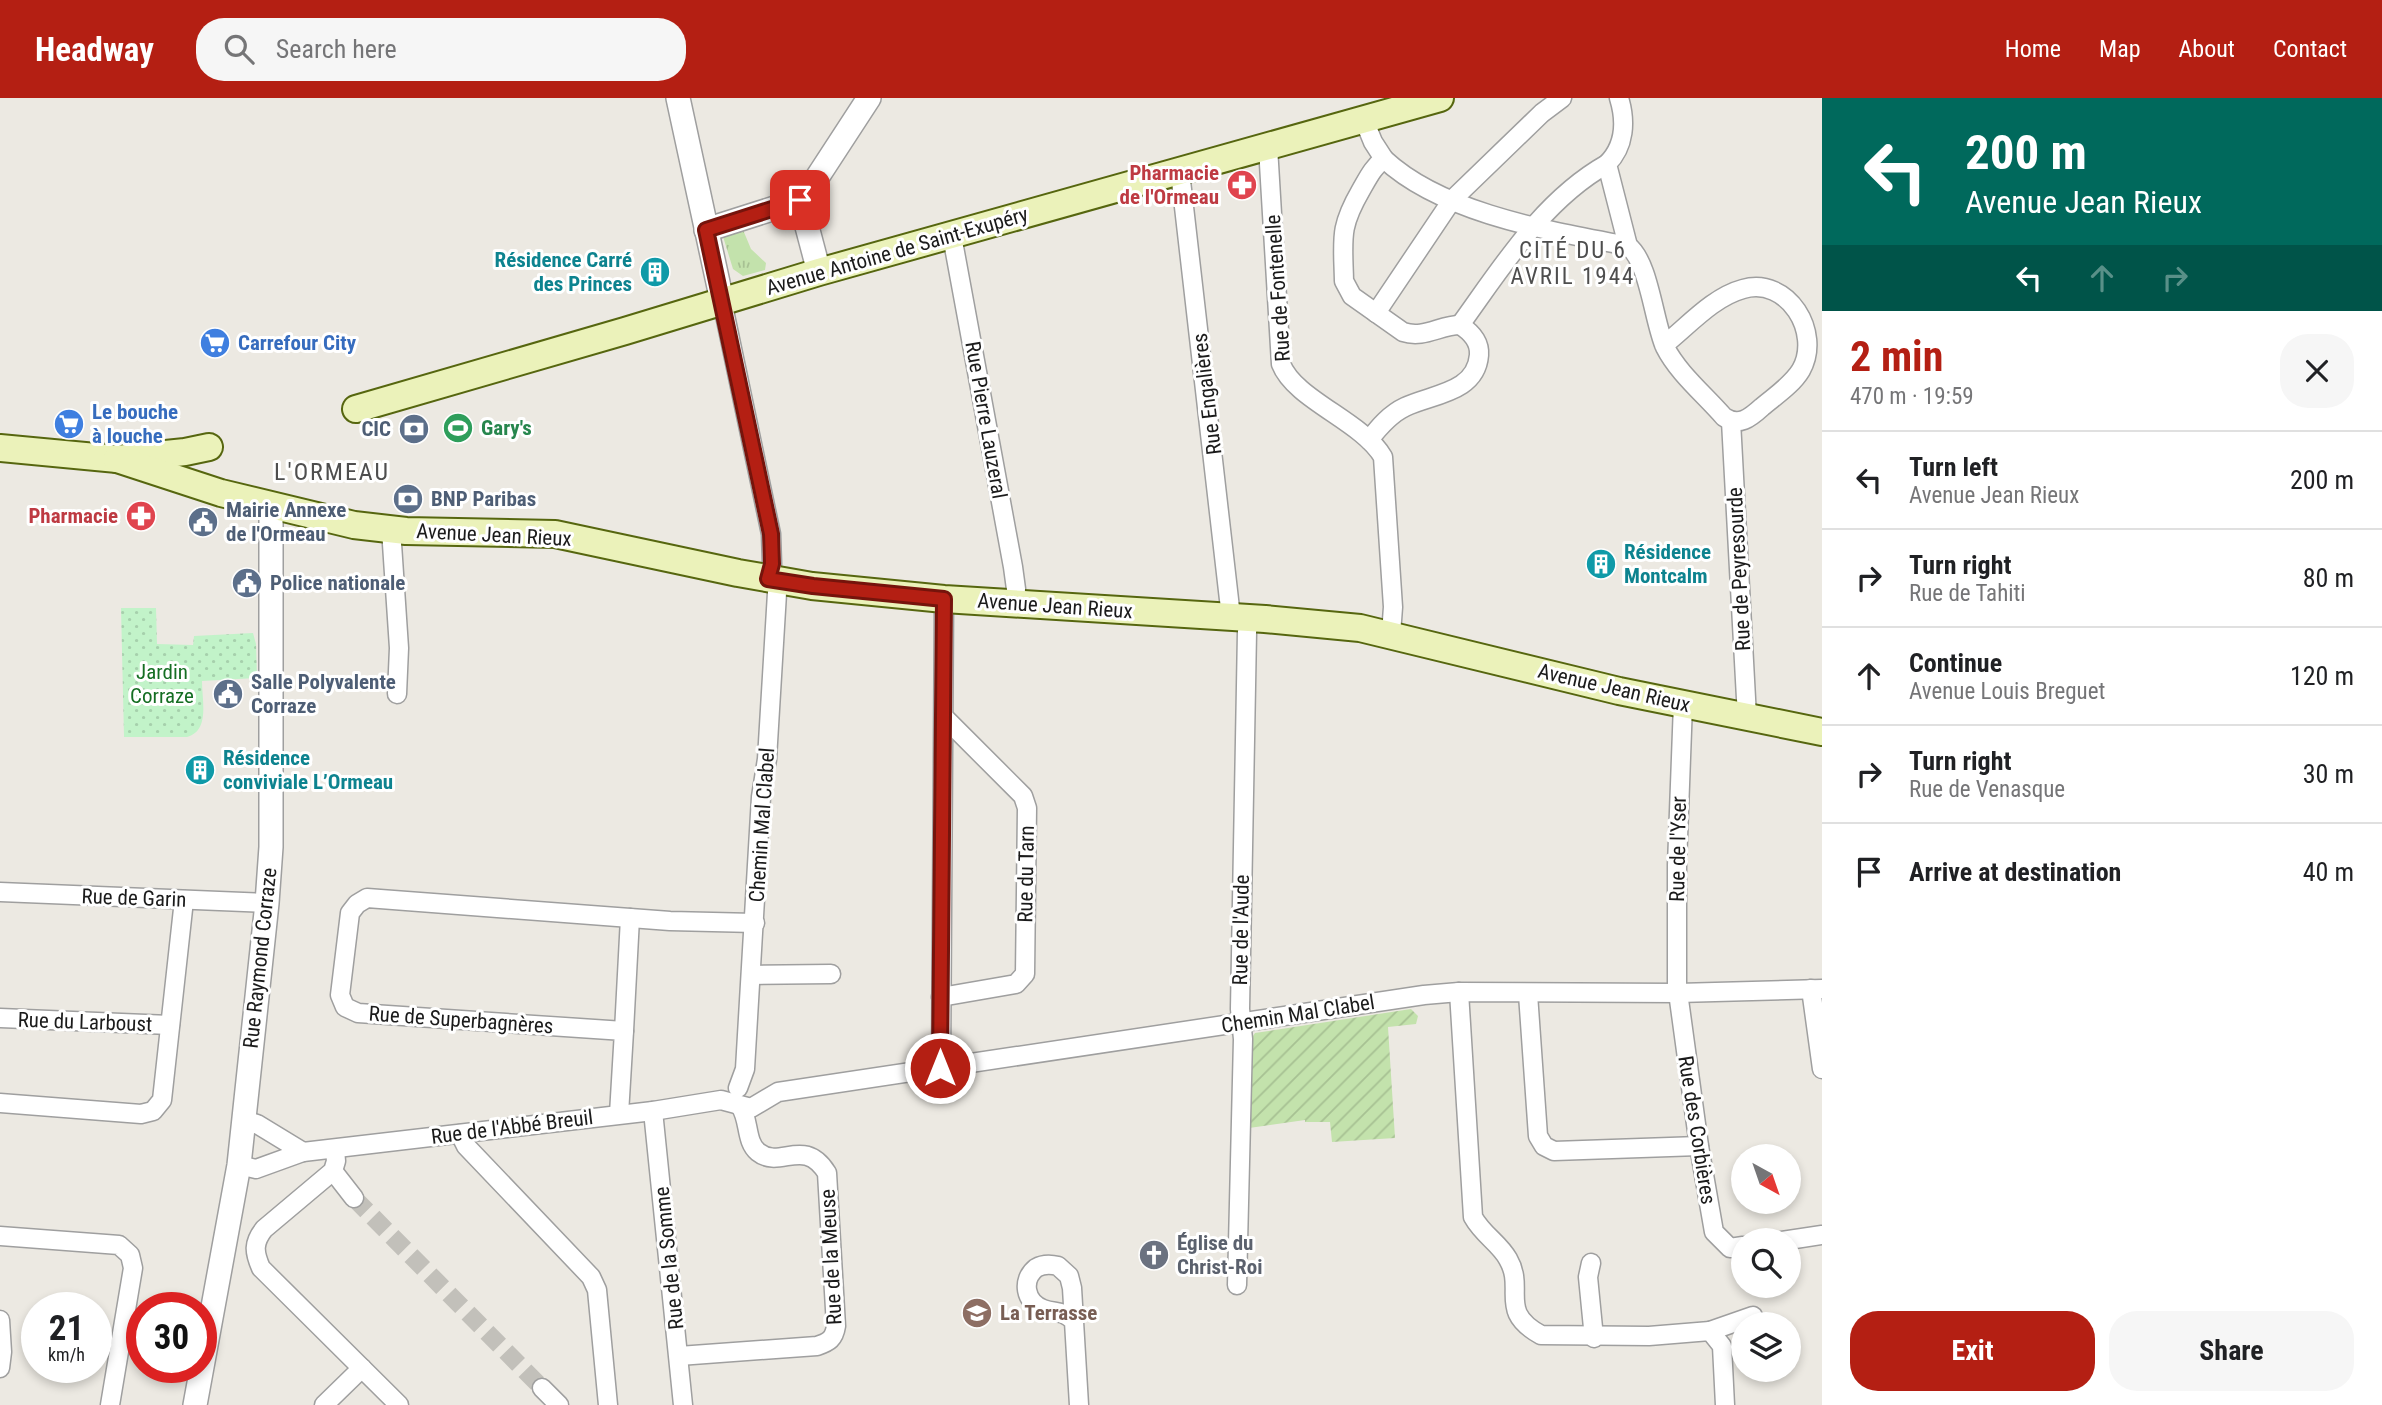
<!DOCTYPE html>
<meta charset="utf-8">
<style>
body{margin:0;font-family:"Roboto Condensed",sans-serif;background:#f6f6f6;color:#202124;height:100vh;display:flex;flex-direction:column;font-size:26px;white-space:nowrap}
*{box-sizing:border-box;margin:0}
p{font-size:23px;color:#757577}
.icon{flex:none;width:38px;height:38px;fill:none;stroke:currentColor;stroke-width:2;stroke-linecap:round;stroke-linejoin:round}
.map{position:relative;flex:1;overflow:hidden}
.panel{display:flex;flex-direction:column;background:#fff;width:560px}
.panel>*{flex:none}
.guide{background:#00695c;color:#fff;overflow:hidden}
.needle{width:46px;rotate:140deg}
.tools{position:absolute;left:1731px;top:1046px;display:grid;gap:14px}
.tools a{display:grid;place-items:center;width:70px;height:70px;border-radius:50%;background:#fff;box-shadow:0 4px 10px #0003;font-size:35px}
.speed{position:absolute;left:21px;top:1194px;display:flex;gap:14px;font-size:35px;font-weight:700;text-align:center}
.speed>*{display:grid;place-content:center;width:91px;height:91px;border-radius:50%;background:#fff;box-shadow:0 4px 10px #0003;line-height:1}
.speed small{font-size:18px;font-weight:400}
.speed .limit{border:10px solid #d22;background:#fff;color:#111}
.pin{position:absolute;display:grid;place-items:center;width:60px;height:60px;color:#fff;margin:-30px;border-radius:14px;box-shadow:0 4px 10px #0006}
.me{position:absolute;width:77px;margin:-38px;rotate:0deg;stroke-linejoin:round;filter:drop-shadow(0 0 5px #0008)}
.turn{display:flex;align-items:center;gap:24px;height:147px;padding:0 28px;font-size:32px}
.turn .icon{width:91px;height:91px;stroke-width:2.5}
.turn b{display:block;font-size:49px;line-height:60px}
.lanes{display:flex;align-items:center;height:66px;padding:0 28px;background:#0003;justify-content:center;gap:35px;direction:ltr}
.lanes .off{opacity:.35}
.round{display:grid;place-items:center;flex:none;width:74px;height:74px;border-radius:28px;background:#f6f6f6}
.headline{display:flex;align-items:center;justify-content:space-between;height:119px;padding:0 28px}
h1{font-size:42px;font-weight:700;line-height:52px;color:#b41f13}
.button{display:flex;gap:14px;margin-top:auto;padding:14px 28px}
.button a{flex:1;height:80px;border-radius:28px;background:#b41f13;color:#fff;font-size:28px;font-weight:700;line-height:80px;text-align:center}
.button a+a{background:#f6f6f6;color:#202124}
ul{padding:0;list-style:none}
li{display:flex;align-items:center;gap:21px;height:98px;padding:0 28px;border-top:2px solid #e0e0e0}
li div{flex:1}
li b{display:block;font-size:26px}
li em{font-style:normal}
header{display:flex;align-items:center;gap:42px;box-sizing:border-box;height:98px;padding:0 35px;background:#b41f13;color:#fff}
header strong{font-size:33px}
nav{display:flex;gap:38px;margin-inline-start:auto;font-size:24px}
.search{width:490px;height:63px;background:#f6f6f6;display:flex;align-items:center;gap:18px;box-sizing:border-box;padding:0 24px;border-radius:28px;color:#757577;font-size:26px}
main{display:flex;flex:1;min-height:0}
.map>svg:first-child{display:block}
.grass{fill:url(#grass-tufts)}
.park{fill:url(#park-dots)}
.garden{fill:url(#garden-furrows)}
.lines{fill:none;stroke-linecap:round;stroke-linejoin:round}
.minor-tunnel{stroke:#c2c0ba;stroke-width:18;stroke-dasharray:18 9;stroke-linecap:butt}
.minor-casing{stroke:#9f9f9f;stroke-width:21}
.tertiary-casing{stroke:#9f9f9f;stroke-width:26}
.secondary-casing{stroke:#56660f;stroke-width:30}
.minor{stroke:#fff;stroke-width:18}
.tertiary{stroke:#fff;stroke-width:23}
.secondary{stroke:#ebf2ba;stroke-width:26}
.route-casing{stroke:#75140c;stroke-width:18}
.route{stroke:#b41f13;stroke-width:12}
.labels{text-anchor:middle;stroke-width:6;stroke-linejoin:round;paint-order:stroke}
.health-label{font-size:21px;font-weight:bold;fill:#be3a42;stroke:#fff;text-anchor:end}
.street-label{font-size:21px;fill:#1b1b1b;stroke:#fff}
.culture-label{font-size:21px;font-weight:bold;fill:#0d838f;stroke:#fff;text-anchor:start}
.shop-label{font-size:21px;font-weight:bold;fill:#366cbe;stroke:#fff;text-anchor:start}
.leisure-label{font-size:21px;font-weight:bold;fill:#27864d;stroke:#fff;text-anchor:start}
.service-label{font-size:21px;font-weight:bold;fill:#4e5e75;stroke:#fff;text-anchor:start}
.park-label{font-size:21px;fill:#156e23;stroke:#fff}
.worship-label{font-size:21px;font-weight:bold;fill:#5b616d;stroke:#fff;text-anchor:start}
.education-label{font-size:21px;font-weight:bold;fill:#785e54;stroke:#fff;text-anchor:start}
.neighbourhood-label{font-size:23px;letter-spacing:2px;fill:#4e4e4e;stroke:#fff}
.quarter-label{font-size:24px;letter-spacing:2px;fill:#4e4e4e;stroke:#fff}
</style>
<header>
<strong>Headway</strong>
<div class="search"><svg class="icon" aria-label="search" viewBox="0 0 24 24"><circle cx="10" cy="10" r="6"/><path d="M15 15l6 6"/></svg>Search here</div>
<nav><a>Home</a><a>Map</a><a>About</a><a>Contact</a></nav>
</header>
<main>
<div class="map">
<svg width="1822" height="1307" viewBox="0 0 1822 1307">
<defs>
<pattern id="grass-tufts" width="24" height="20" patternUnits="userSpaceOnUse" patternTransform="scale(1.75)"><rect width="24" height="20" fill="#c3e2ac"/><path d="M3 7l-1-3M5 7V3M7 7l1-3M15 17l-1-3M17 17v-4M19 17l1-3" fill="none" stroke="#a7c193"/></pattern>
<pattern id="park-dots" width="8" height="8" patternUnits="userSpaceOnUse" patternTransform="scale(1.75)"><rect width="8" height="8" fill="#c2f3c9"/><path d="M2 2h.1M6 6h.1" fill="none" stroke="#a6d0ac" stroke-width="1.8" stroke-linecap="round"/></pattern>
<pattern id="garden-furrows" width="10" height="10" patternUnits="userSpaceOnUse" patternTransform="scale(1.75)"><rect width="10" height="10" fill="#c3e2ac"/><path d="M-1 1l2-2M0 10L10 0M9 11l2-2" fill="none" stroke="#a7c193"/></pattern>
</defs>
<rect width="100%" height="100%" fill="#ece9e2"/>
<path class="grass" d="M 741,127 L 751,151 L 766,165 L 765,172 L 743,178 L 733,171 L 721,132 Z"/>
<path class="park" d="M 121,510 L 156,510 L 157,546 L 193,547 L 194,538 L 253,535 L 256,546 L 257,580 L 202,583 C 202,603 210,633 187,639 L 124,639 Z"/>
<path class="garden" d="M 1411,911 L 1418,918 L 1416,926 L 1388,929 L 1395,1040 L 1332,1044 L 1330,1024 L 1305,1024 L 1305,1022 L 1249,1030 L 1251,941 L 1255,935 Z"/>
<g class="lines">
<path class="minor-tunnel" d="M 354,1100 L 542,1290"/>
<g class="minor-casing">
<g id="minor">
<path d="M 1619,0 C 1626,23 1625,48 1607,66 L 1628,148"/>
<path d="M 1364,22 L 1373,44 L 1384,61 C 1373,69 1368,80 1361,92 C 1339,130 1343,140 1344,183 L 1352,198 L 1403,234 C 1424,241 1440,227 1460,227"/>
<path d="M 1268,49 L 1281,266 C 1295,302 1362,323 1383,359 L 1393,509 L 1391,536"/>
<path d="M 1384,61 C 1443,116 1551,133 1628,148 C 1649,163 1654,225 1665,249 C 1678,275 1705,297 1724,319 C 1739,329 1750,320 1762,309 C 1775,298 1792,287 1801,272 C 1822,235 1788,178 1743,191 C 1713,199 1688,228 1664,247"/>
<path d="M 1180,74 L 1231,519"/>
<path d="M 952,138 L 1013,469 L 1016,491 L 1015,506"/>
<path d="M 722,203 L 771,436 L 772,466 L 768,481"/>
<path d="M 1376,215 L 1452,102 L 1542,15 L 1562,0"/>
<path d="M 1460,227 C 1502,169 1543,102 1607,66"/>
<path d="M 1731,323 L 1747,619"/>
<path d="M 1369,342 C 1379,329 1390,316 1405,309 C 1432,296 1476,295 1479,257 C 1480,244 1471,234 1460,227"/>
<path d="M 391,431 L 399,550 L 397,596"/>
<path d="M 1683,606 L 1677,767 L 1677,887 L 1699,1048 L 1714,1134 L 1730,1150 L 1743,1148"/>
<path d="M 0,794 L 267,805"/>
<path d="M 751,877 L 831,876"/>
<path d="M 1811,891 L 1822,971"/>
<path d="M 1459,894 L 1473,1119 C 1483,1137 1499,1145 1508,1161 C 1526,1192 1497,1213 1541,1237 L 1649,1238 L 1710,1233 L 1722,1248 L 1725,1307"/>
<path d="M 1528,896 L 1538,1038 L 1544,1048 L 1554,1053 L 1699,1048"/>
<path d="M 941,899 L 1016,886 L 1025,876 L 1027,710 L 1023,698 L 944,619"/>
<path d="M 0,920 L 170,927"/>
<path d="M 624,933 L 630,820"/>
<path d="M 941,970 L 944,501"/>
<path d="M 738,990 L 745,971 L 761,699 L 767,661 L 777,495 L 780,483"/>
<path d="M 0,1005 L 141,1016 L 153,1013 L 162,1002 L 184,802"/>
<path d="M 653,1013 L 683,1307"/>
<path d="M 619,1016 L 624,933 L 358,915 L 345,909 L 340,897 L 350,815 L 357,806 L 367,800 L 670,823 L 755,825"/>
<path d="M 244,1022 L 257,1026 L 303,1054"/>
<path d="M 460,1036 L 466,1048 L 591,1179 L 597,1192 L 608,1307"/>
<path d="M 335,1052 L 336,1063 L 333,1073 L 264,1131 C 253,1145 254,1154 261,1170 L 399,1307"/>
<path d="M 239,1067 L 256,1071 L 303,1054 L 653,1013 L 721,1002 L 751,1010 L 778,994 L 1424,897 L 1459,894 L 1678,895 L 1822,891"/>
<path d="M 333,1073 L 354,1100"/>
<path d="M 0,1138 L 119,1147 L 130,1157 L 133,1170 L 110,1307"/>
<path d="M 1782,1143 L 1822,1137"/>
<path d="M 1591,1165 L 1588,1179 L 1594,1240"/>
<path d="M 1237,1187 L 1243,941 L 1240,911 L 1247,534 L 1249,520"/>
<path d="M 0,1222 L 2,1254 L 0,1270"/>
<path d="M 1074,1223 C 1061,1211 1056,1216 1043,1211 C 1025,1204 1021,1182 1036,1170 C 1043,1166 1050,1166 1058,1168 L 1069,1178 L 1072,1190 L 1079,1307"/>
<path d="M 1710,1233 L 1753,1218"/>
<path d="M 679,1258 L 817,1248 C 829,1244 834,1241 836,1228 L 827,1075 C 804,1038 780,1072 758,1054 C 745,1043 750,1022 740,1008"/>
<path d="M 542,1290 L 559,1307"/>
<path d="M 324,1307 L 362,1270"/>
</g>
</g>
<g class="tertiary-casing">
<g id="tertiary">
<path d="M 678,0 L 722,203"/>
<path d="M 800,102 L 819,174"/>
<path d="M 706,132 L 800,102 L 809,92 L 869,0"/>
<path d="M 195,1307 L 239,1067 L 267,805 L 271,749 L 271,409"/>
</g>
</g>
<g class="secondary-casing">
<g id="secondary">
<path d="M 356,311 L 625,233 L 819,174 L 1440,0"/>
<path d="M 0,350 L 117,361 L 185,354 L 209,349"/>
<path d="M 117,361 L 221,395 L 354,427 L 406,433 L 555,436 L 738,475 L 812,488 L 944,501 L 1265,521 L 1360,530 L 1619,593 L 1822,634"/>
</g>
</g>
<use href="#minor" class="minor"/>
<use href="#tertiary" class="tertiary"/>
<use href="#secondary" class="secondary"/>
</g>
<g class="lines">
<g class="route-casing">
<path id="route" d="M 800,102 L 706,132 L 771,436 L 772,466 L 768,481 L 813,488 L 944,501 L 940,970"/>
</g>
<use href="#route" class="route"/>
</g>
<defs>
<g id="pharmacy-disc" transform="scale(1.575)"><circle r="9.5" fill="#e0444e" stroke="#fff"/><path d="M-2-6h4v4h4v4h-4v4h-4v-4h-4v-4h4Z" fill="#fff"/></g>
<g id="building-disc" transform="scale(1.575)"><circle r="9.5" fill="#0f9aa8" stroke="#fff"/><path d="M-4-6H4V6H1V3H-1V6H-4ZM-2.5-4.3h1.7v1.8h-1.7ZM.8-4.3h1.7v1.8H.8ZM-2.5-1h1.7V.8h-1.7ZM.8-1h1.7V.8H.8Z" fill="#fff"/></g>
<g id="supermarket-disc" transform="scale(1.575)"><circle r="9.5" fill="#3f7fe0" stroke="#fff"/><path d="M-6-5.5h2.5l.6 2H6L4.5 2H-2.5L-4.4-4H-6ZM-1.5 3.2a1.3 1.3 0 1 0 .1 0ZM3 3.2a1.3 1.3 0 1 0 .1 0Z" fill="#fff"/></g>
<g id="stadium-disc" transform="scale(1.575)"><circle r="9.5" fill="#2e9e5b" stroke="#fff"/><path d="M0-5a6.5 5 0 1 0 0 10a6.5 5 0 1 0 0-10ZM-3.5-1.8h7v3.6h-7Z" fill="#fff"/></g>
<g id="bank-disc" transform="scale(1.575)"><circle r="9.5" fill="#5c6f8a" stroke="#fff"/><path d="M-6-4H6V4H-6ZM0-2.3a2.3 2.3 0 1 0 0 4.6a2.3 2.3 0 1 0 0-4.6Z" fill="#fff"/></g>
<g id="civic-disc" transform="scale(1.575)"><circle r="9.5" fill="#5c6f8a" stroke="#fff"/><path d="M-.6-6.5H3V-4.5H.6V-3L4-1V1h2V6H-6V1h2V-1L-.6-3ZM-1.2 2.5V6h2.4V2.5Z" fill="#fff"/></g>
<g id="church-disc" transform="scale(1.575)"><circle r="9.5" fill="#6b7280" stroke="#fff"/><path d="M-1.2-6h2.4v3.5h3.3v2.4h-3.3V6h-2.4V-.1h-3.3v-2.4h3.3Z" fill="#fff"/></g>
<g id="school-disc" transform="scale(1.575)"><circle r="9.5" fill="#8d6e63" stroke="#fff"/><path d="M0-5L7-2L0 1L-7-2ZM-4 1L0 2.5L4 1V4Q0 6-4 4Z" fill="#fff"/></g>
</defs>
<g fill-rule="evenodd">
<use href="#pharmacy-disc" x="1242" y="87"/>
<use href="#building-disc" x="655" y="174"/>
<use href="#supermarket-disc" x="215" y="245"/>
<use href="#supermarket-disc" x="69" y="326"/>
<use href="#stadium-disc" x="458" y="330"/>
<use href="#bank-disc" x="414" y="331"/>
<use href="#bank-disc" x="408" y="401"/>
<use href="#pharmacy-disc" x="141" y="418"/>
<use href="#civic-disc" x="203" y="424"/>
<use href="#building-disc" x="1601" y="466"/>
<use href="#civic-disc" x="247" y="485"/>
<use href="#civic-disc" x="228" y="596"/>
<use href="#building-disc" x="200" y="672"/>
<use href="#church-disc" x="1154" y="1157"/>
<use href="#school-disc" x="977" y="1215"/>
</g>
<g class="labels">
<g class="health-label">
<text x="1219" y="82">Pharmacie<tspan x="1219" dy="24">de l'Ormeau</tspan></text>
<text x="118" y="425">Pharmacie</text>
</g>
<g class="street-label">
<text transform="translate(897 153) rotate(-16)" y="7">Avenue Antoine de Saint-Exupéry</text>
<text transform="translate(1278 190) rotate(-94)" y="7">Rue de Fontenelle</text>
<text transform="translate(1207 296) rotate(-97)" y="7">Rue Engalières</text>
<text transform="translate(986 322) rotate(80)" y="7">Rue Pierre Lauzeral</text>
<text transform="translate(494 437) rotate(3)" y="7">Avenue Jean Rieux</text>
<text transform="translate(1739 471) rotate(-93)" y="7">Rue de Peyresourde</text>
<text transform="translate(1055 508) rotate(4)" y="7">Avenue Jean Rieux</text>
<text transform="translate(1614 590) rotate(13)" y="7">Avenue Jean Rieux</text>
<text transform="translate(762 727) rotate(-86)" y="7">Chemin Mal Clabel</text>
<text transform="translate(1678 751) rotate(-89)" y="7">Rue de l'Yser</text>
<text transform="translate(1026 776) rotate(-89)" y="7">Rue du Tarn</text>
<text transform="translate(134 800) rotate(2)" y="7">Rue de Garin</text>
<text transform="translate(1241 832) rotate(-89)" y="7">Rue de l'Aude</text>
<text transform="translate(260 860) rotate(-84)" y="7">Rue Raymond Corraze</text>
<text transform="translate(1298 916) rotate(-9)" y="7">Chemin Mal Clabel</text>
<text transform="translate(461 922) rotate(4)" y="7">Rue de Superbagnères</text>
<text transform="translate(85 924) rotate(2)" y="7">Rue du Larboust</text>
<text transform="translate(512 1029) rotate(-7)" y="7">Rue de l'Abbé Breuil</text>
<text transform="translate(1697 1032) rotate(81)" y="7">Rue des Corbières</text>
<text transform="translate(831 1159) rotate(-93)" y="7">Rue de la Meuse</text>
<text transform="translate(669 1160) rotate(-96)" y="7">Rue de la Somme</text>
</g>
<g class="culture-label">
<text x="632" y="169" text-anchor="end">Résidence Carré<tspan x="632" dy="24">des Princes</tspan></text>
<text x="1624" y="461">Résidence<tspan x="1624" dy="24">Montcalm</tspan></text>
<text x="223" y="667">Résidence<tspan x="223" dy="24">conviviale L’Ormeau</tspan></text>
</g>
<g class="shop-label">
<text x="238" y="252">Carrefour City</text>
<text x="92" y="321">Le bouche<tspan x="92" dy="24">à louche</tspan></text>
</g>
<g class="leisure-label">
<text x="481" y="337">Gary's</text>
</g>
<g class="service-label">
<text x="391" y="338" text-anchor="end">CIC</text>
<text x="431" y="408">BNP Paribas</text>
<text x="226" y="419">Mairie Annexe<tspan x="226" dy="24">de l'Ormeau</tspan></text>
<text x="270" y="492">Police nationale</text>
<text x="251" y="591">Salle Polyvalente<tspan x="251" dy="24">Corraze</tspan></text>
</g>
<g class="park-label">
<text x="162" y="581">Jardin<tspan x="162" dy="24">Corraze</tspan></text>
</g>
<g class="worship-label">
<text x="1177" y="1152">Église du<tspan x="1177" dy="24">Christ-Roi</tspan></text>
</g>
<g class="education-label">
<text x="1000" y="1222">La Terrasse</text>
</g>
<g class="neighbourhood-label">
<text x="1573" y="160">CITÉ DU 6<tspan x="1573" dy="26">AVRIL 1944</tspan></text>
</g>
<g class="quarter-label">
<text x="332" y="382">L'ORMEAU</text>
</g>
</g>
</svg>
<div class="tools">
<a><svg class="needle" viewBox="-14 -14 28 28"><path d="M0-13l5 13h-10z" fill="#e53935"/><path d="M0 13l5-13h-10z" fill="#757577"/></svg></a>
<a><svg class="icon" aria-label="search" viewBox="0 0 24 24"><circle cx="10" cy="10" r="6"/><path d="M15 15l6 6"/></svg></a>
<a><svg class="icon" aria-label="layers" viewBox="0 0 24 24"><path d="M12 4l9 5-9 5-9-5zM3 14l9 5 9-5"/></svg></a>
</div>
<div class="speed"><div>21<small>km/h</small></div><div class="limit">30</div></div>
<div class="pin" style="left:800px;top:102px;background:#d93025"><svg class="icon" aria-label="arrive" viewBox="0 0 24 24"><path d="M6 21V4h12l-3 4 3 4H6"/></svg></div>
<svg class="me" style="left:940px;top:970px" viewBox="-20 -20 40 40"><circle r="17" fill="#b41f13" stroke="#fff" stroke-width="3"/><path d="M0-11L8 9 0 5-8 9z" fill="#fff"/></svg>
</div>
<section class="panel">
<div class="guide">
<div class="turn"><svg class="icon" aria-label="left" viewBox="0 0 24 24"><path d="M17 20v-9H6M10 6l-5 5 5 5"/></svg><div><b>200 m</b>Avenue Jean Rieux</div></div>
<div class="lanes"><svg class="icon" aria-label="left" viewBox="0 0 24 24"><path d="M17 20v-9H6M10 6l-5 5 5 5"/></svg><svg class="icon off" aria-label="ahead" viewBox="0 0 24 24"><path d="M12 20V5M6 11l6-6 6 6"/></svg><svg class="icon off" aria-label="right" viewBox="0 0 24 24"><path d="M7 20v-9h11M14 6l5 5-5 5"/></svg></div>
</div>
<div class="headline"><div><h1>2 min</h1><p>470 m · 19:59</p></div><a class="round"><svg class="icon" aria-label="close" viewBox="0 0 24 24"><path d="M6 6l12 12M18 6L6 18"/></svg></a></div>
<ul>
<li><svg class="icon" aria-label="left" viewBox="0 0 24 24"><path d="M17 20v-9H6M10 6l-5 5 5 5"/></svg><div><b>Turn left</b><p>Avenue Jean Rieux</p></div><em>200 m</em></li>
<li><svg class="icon" aria-label="right" viewBox="0 0 24 24"><path d="M7 20v-9h11M14 6l5 5-5 5"/></svg><div><b>Turn right</b><p>Rue de Tahiti</p></div><em>80 m</em></li>
<li><svg class="icon" aria-label="ahead" viewBox="0 0 24 24"><path d="M12 20V5M6 11l6-6 6 6"/></svg><div><b>Continue</b><p>Avenue Louis Breguet</p></div><em>120 m</em></li>
<li><svg class="icon" aria-label="right" viewBox="0 0 24 24"><path d="M7 20v-9h11M14 6l5 5-5 5"/></svg><div><b>Turn right</b><p>Rue de Venasque</p></div><em>30 m</em></li>
<li><svg class="icon" aria-label="arrive" viewBox="0 0 24 24"><path d="M6 21V4h12l-3 4 3 4H6"/></svg><div><b>Arrive at destination</b></div><em>40 m</em></li>
</ul>
<div class="button"><a>Exit</a><a>Share</a></div>
</section>
</main>
